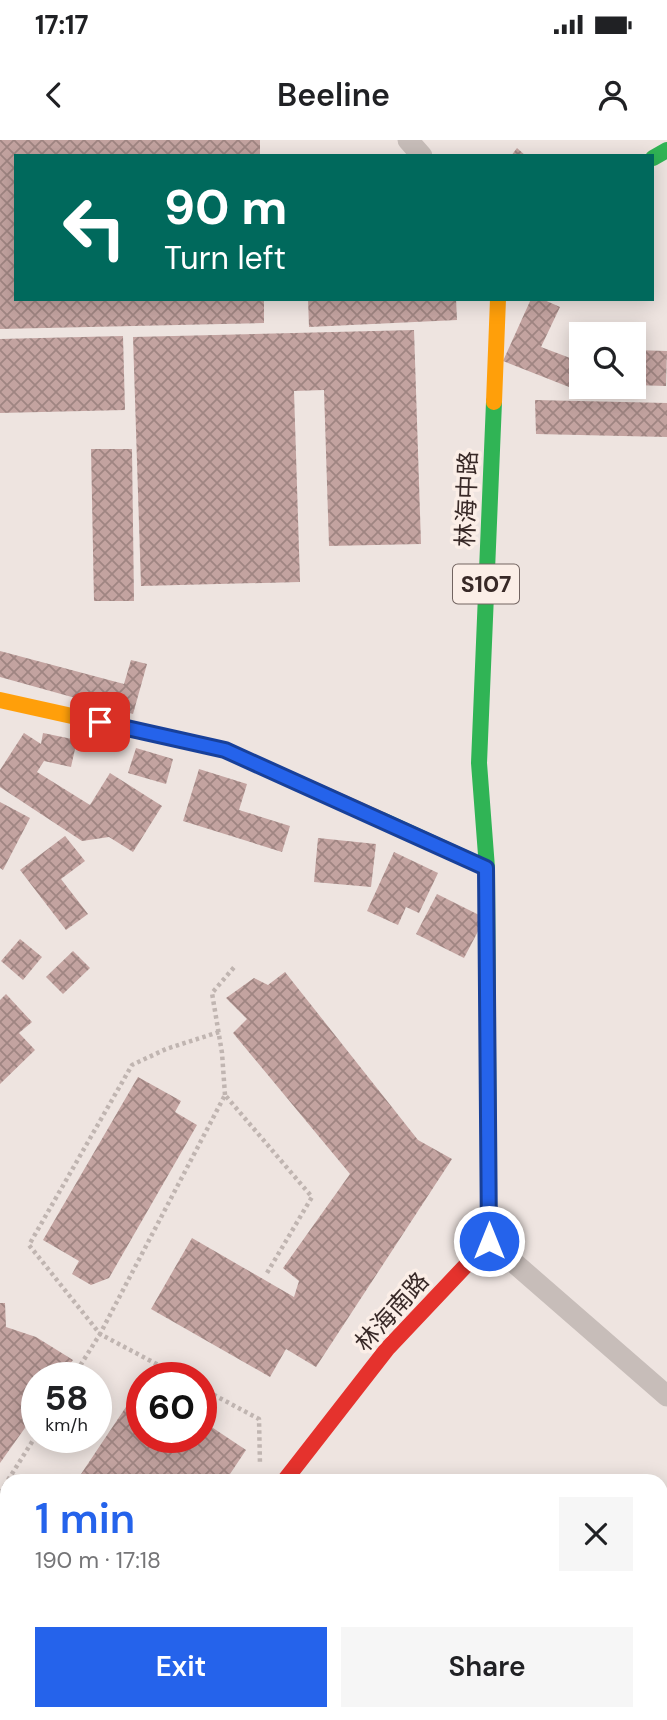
<!DOCTYPE html>
<meta charset="utf-8">
<style>
body{margin:0;font-family:"DM Sans","Noto Sans SC",sans-serif;background:#f6f6f6;color:#202124;height:100vh;display:flex;flex-direction:column;font-size:26px;white-space:nowrap}
*{box-sizing:border-box;margin:0}
p{font-size:23px;color:#757577}
.icon{flex:none;width:38px;height:38px;fill:none;stroke:currentColor;stroke-width:2;stroke-linecap:round;stroke-linejoin:round}
.map{position:relative;flex:1;overflow:hidden}
.sheet{position:absolute;left:0px;top:1334px;width:668px;height:247px;display:flex;flex-direction:column;background:#fff;border-radius:21px 21px 0 0;box-shadow:0 4px 18px #0003}
.sheet>*{flex:none}
.hud{position:absolute;left:14px;top:14px;width:640px;height:147px;border-radius:0px;box-shadow:0 4px 18px #0003;background:#00695c;color:#fff;overflow:hidden}
.tools{position:absolute;left:569px;top:182px;display:grid;gap:14px}
.tools a{display:grid;place-items:center;width:77px;height:77px;border-radius:0px;background:#fff;box-shadow:0 4px 18px #0003;font-size:35px}
.speed{position:absolute;left:21px;top:1222px;display:flex;gap:14px;font-size:35px;font-weight:700;text-align:center}
.speed>*{display:grid;place-content:center;width:91px;height:91px;border-radius:50%;background:#fff;box-shadow:0 4px 18px #0003;line-height:1}
.speed small{font-size:18px;font-weight:400}
.speed .limit{border:10px solid #d22;background:#fff;color:#111}
.pin{position:absolute;display:grid;place-items:center;width:60px;height:60px;color:#fff;margin:-30px;border-radius:14px;box-shadow:0 4px 10px #0006}
.me{position:absolute;width:77px;margin:-38px;rotate:0deg;stroke-linejoin:round;filter:drop-shadow(0 0 5px #0008)}
.turn{display:flex;align-items:center;gap:24px;height:147px;padding:0 35px;font-size:32px}
.turn .icon{width:91px;height:91px;stroke-width:2.5}
.turn b{display:block;font-size:49px;line-height:60px}
.round{display:grid;place-items:center;flex:none;width:74px;height:74px;border-radius:0px;background:#f6f6f6}
.overview{display:flex;align-items:center;justify-content:space-between;height:119px;padding:0 35px}
h1{font-size:42px;font-weight:600;line-height:52px;color:#2563eb}
.cta{display:flex;gap:14px;margin-top:auto;padding:14px 35px}
.cta a{flex:1;height:80px;border-radius:0px;background:#2563eb;color:#fff;font-size:28px;font-weight:600;line-height:80px;text-align:center}
.cta a+a{background:#f6f6f6;color:#202124}
.status{display:flex;justify-content:space-between;align-items:center;height:49px;padding:0 35px;background:#fff;direction:ltr}
.status svg{height:19px;fill:currentColor}
header{display:flex;justify-content:space-between;align-items:center;height:91px;padding:0 35px;background:#fff;font-size:32px;font-weight:600}
.map>svg:first-child{display:block}
.building{fill:url(#building-cross-hatch)}
.lines{fill:none;stroke-linecap:round;stroke-linejoin:round}
.path{stroke:#c0b5b1;stroke-width:4.5;stroke-dasharray:3.5 3.5;stroke-linecap:butt}
.street{stroke:#c7bdb9;stroke-width:21}
.fast{stroke:#30b455;stroke-width:16}
.slow{stroke:#ff9f0a;stroke-width:16}
.jam{stroke:#e5322d;stroke-width:16}
.route-casing{stroke:#184099;stroke-width:18}
.route{stroke:#2563eb;stroke-width:12}
.labels{text-anchor:middle;stroke-width:7;stroke-linejoin:round;paint-order:stroke}
.shield{fill:#fbeee7;stroke:#726461;stroke-width:2}
.shield-label{font-size:23px;font-weight:bold;fill:#382927}
.street-label{font-size:24px;fill:#382927;stroke:#fbeee7}
</style>
<div class="status"><b>17:17</b><svg viewBox="0 0 49 12"><path d="M0 12V9h3v3zM5 12V6h3v6zM10 12V3h3v9zM15 12V0h3v12zM26 1h20v11H26zM47 4h2v5h-2z"/></svg></div>
<header><svg class="icon" aria-label="back" viewBox="0 0 24 24"><path d="M15 5l-7 7 7 7"/></svg>Beeline<svg class="icon" aria-label="person" viewBox="0 0 24 24"><circle cx="12" cy="8" r="4"/><path d="M4 21q1-7 8-7t8 7"/></svg></header>
<div class="map">
<svg width="667" height="1580" viewBox="0 0 667 1580">
<defs>
<pattern id="building-cross-hatch" width="8" height="8" patternUnits="userSpaceOnUse" patternTransform="scale(1.75)"><rect width="8" height="8" fill="#c3a3a0"/><path d="M0 0l8 8M0 8l8-8" fill="none" stroke="#9f8582"/></pattern>
</defs>
<rect width="100%" height="100%" fill="#eee4e0"/>
<g class="building">
<path d="M 0,0 L 260,0 L 260,16 L 16,16 L 16,159 L 264,159 L 264,183 L 0,189 Z"/>
<path d="M 517,8 L 526,16 L 511,16 Z"/>
<path d="M 308,159 L 456,159 L 457,180 L 309,187 Z"/>
<path d="M 531,159 L 542,159 L 560,167 L 541,207 L 578,221 L 569,247 L 503,221 Z"/>
<path d="M 414,190 L 421,404 L 329,406 L 324,250 L 294,251 L 300,442 L 141,446 L 133,197 Z"/>
<path d="M 123,196 L 125,270 L 0,273 L 0,199 Z"/>
<path d="M 634,210 L 667,211 L 666,246 L 634,245 Z"/>
<path d="M 535,260 L 667,263 L 667,297 L 536,294 Z"/>
<path d="M 91,309 L 132,309 L 134,461 L 94,461 Z"/>
<path d="M 0,511 L 124,544 L 131,520 L 147,524 L 133,574 L 0,537 Z"/>
<path d="M 24,593 L 41,604 L 43,593 L 77,600 L 71,627 L 44,621 L 37,632 L 90,665 L 110,633 L 162,666 L 133,712 L 109,697 L 82,701 L 0,647 L 0,630 Z"/>
<path d="M 136,608 L 173,619 L 166,644 L 128,633 Z"/>
<path d="M 199,629 L 247,644 L 239,670 L 290,686 L 282,712 L 183,681 Z"/>
<path d="M 0,662 L 30,678 L 3,730 L 0,728 Z"/>
<path d="M 65,696 L 85,721 L 61,739 L 88,774 L 66,790 L 20,730 Z"/>
<path d="M 318,698 L 376,704 L 371,747 L 314,742 Z"/>
<path d="M 394,712 L 438,733 L 419,773 L 406,767 L 398,785 L 367,771 Z"/>
<path d="M 437,754 L 485,778 L 464,818 L 416,794 Z"/>
<path d="M 20,799 L 42,817 L 23,840 L 1,821 Z"/>
<path d="M 73,811 L 90,828 L 63,854 L 46,837 Z"/>
<path d="M 285,832 L 418,1000 L 452,1019 L 316,1227 L 286,1209 L 270,1237 L 151,1169 L 192,1098 L 294,1157 L 299,1141 L 283,1128 L 350,1034 L 233,893 L 247,879 L 226,858 L 254,838 L 268,845 Z"/>
<path d="M 6,854 L 32,882 L 19,893 L 35,910 L 0,944 L 0,860 Z"/>
<path d="M 138,937 L 181,961 L 175,972 L 197,985 L 109,1138 L 91,1145 L 72,1134 L 79,1121 L 43,1100 Z"/>
<path d="M 0,1163 L 5,1163 L 6,1187 L 36,1197 L 73,1220 L 61,1237 L 37,1237 L 37,1271 L 0,1323 Z"/>
<path d="M 142,1243 L 142,1297 L 201,1297 L 201,1280 L 246,1310 L 226,1340 L 77,1340 Z"/>
<path d="M 7,1446 L 7,1496 L 0,1491 L 0,1456 Z"/>
</g>
<g class="lines">
<g class="path">
<path d="M 219,892 L 166,909 L 132,925 L 29,1105 L 100,1194 L 225,955 L 312,1057 L 267,1133"/>
<path d="M 225,955 L 222,913 L 212,853 L 236,825"/>
<path d="M 73,1237 L 100,1194 L 181,1237"/>
<path d="M 201,1248 L 259,1279 L 260,1325"/>
<path d="M 8,1340 L 37,1294"/>
<path d="M 0,1353 L 7,1342"/>
</g>
<g class="street">
<path d="M 408,0 L 422,16"/>
<path d="M 489,1101 L 667,1256"/>
</g>
<g class="fast">
<path d="M 653,18 L 667,10"/>
<path d="M 382,680 L 487,728"/>
<path d="M 489,1078 L 487,728 L 479,623 L 494,262"/>
<path d="M 101,1580 L 106,1573"/>
</g>
<g class="slow">
<path d="M 494,262 L 498,159"/>
<path d="M 0,560 L 225,610 L 382,680"/>
</g>
<path class="jam" d="M 285,1340 L 387,1209 L 489,1101 L 489,1078"/>
</g>
<g class="lines">
<g class="route-casing">
<path id="route" d="M 100,582 L 225,610 L 486,728 L 489,1101"/>
</g>
<use href="#route" class="route"/>
</g>
<g class="labels">
<rect class="shield" x="453" y="424.5" width="66" height="39" rx="5"/>
<g class="shield-label">
<text x="486" y="452">S107</text>
</g>
<g class="street-label">
<text transform="translate(467 359) rotate(-88)" y="8">林海中路</text>
<text transform="translate(392 1172) rotate(-48)" y="8">林海南路</text>
</g>
</g>
</svg>
<div class="tools">
<a><svg class="icon" aria-label="search" viewBox="0 0 24 24"><circle cx="10" cy="10" r="6"/><path d="M15 15l6 6"/></svg></a>
</div>
<div class="speed"><div>58<small>km/h</small></div><div class="limit">60</div></div>
<div class="pin" style="left:100px;top:582px;background:#d93025"><svg class="icon" aria-label="arrive" viewBox="0 0 24 24"><path d="M6 21V4h12l-3 4 3 4H6"/></svg></div>
<svg class="me" style="left:489px;top:1101px" viewBox="-20 -20 40 40"><circle r="17" fill="#2563eb" stroke="#fff" stroke-width="3"/><path d="M0-11L8 9 0 5-8 9z" fill="#fff"/></svg>
<div class="hud">
<div class="turn"><svg class="icon" aria-label="left" viewBox="0 0 24 24"><path d="M17 20v-9H6M10 6l-5 5 5 5"/></svg><div><b>90 m</b>Turn left</div></div>
</div>
<section class="sheet">
<div class="overview"><div><h1>1 min</h1><p>190 m · 17:18</p></div><a class="round"><svg class="icon" aria-label="close" viewBox="0 0 24 24"><path d="M6 6l12 12M18 6L6 18"/></svg></a></div>
<div class="cta"><a>Exit</a><a>Share</a></div>
</section>
</div>
